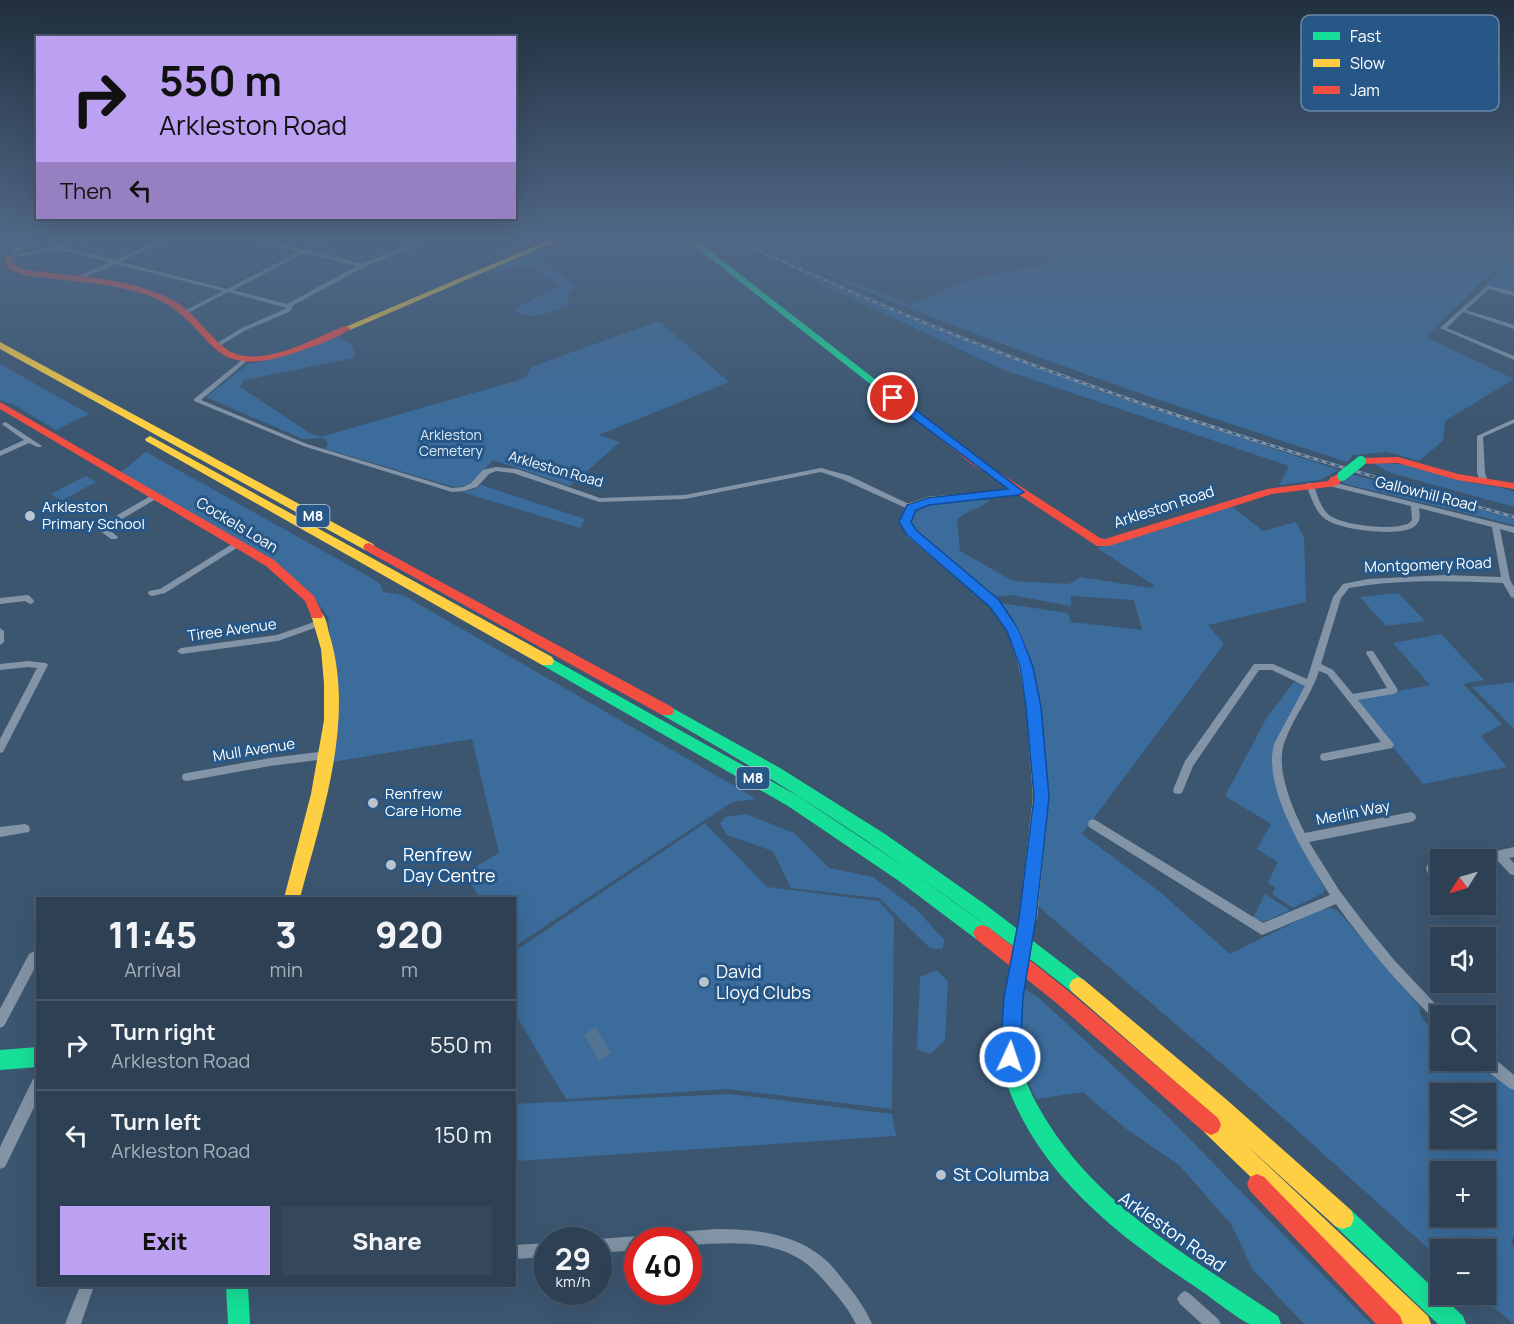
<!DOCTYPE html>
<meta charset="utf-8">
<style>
body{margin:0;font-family:Manrope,sans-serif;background:#35475a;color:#f1f3f6;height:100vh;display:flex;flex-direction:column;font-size:22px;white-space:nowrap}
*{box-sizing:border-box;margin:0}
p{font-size:20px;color:#a7afb8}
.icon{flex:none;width:33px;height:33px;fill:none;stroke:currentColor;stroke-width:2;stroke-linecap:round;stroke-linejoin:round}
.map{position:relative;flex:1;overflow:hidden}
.side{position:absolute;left:36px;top:897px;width:480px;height:390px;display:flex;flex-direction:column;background:#2d4054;border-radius:0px;box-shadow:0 6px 24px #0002,0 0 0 2px #48596b}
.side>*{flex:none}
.hud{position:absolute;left:36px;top:36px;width:480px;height:183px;border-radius:0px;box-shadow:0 6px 24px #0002,0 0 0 2px #48596b;background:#bca0f2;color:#111;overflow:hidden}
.needle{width:39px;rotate:233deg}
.fabs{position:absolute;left:1430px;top:849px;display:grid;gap:12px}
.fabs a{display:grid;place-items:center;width:66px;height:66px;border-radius:0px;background:#2d4054;box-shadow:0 6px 24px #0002,0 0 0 2px #48596b;font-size:30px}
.speed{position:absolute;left:534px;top:1227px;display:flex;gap:12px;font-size:30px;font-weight:700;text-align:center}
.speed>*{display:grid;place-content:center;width:78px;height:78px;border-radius:50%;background:#2d4054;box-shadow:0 6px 24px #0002,0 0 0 2px #48596b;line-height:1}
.speed small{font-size:15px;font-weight:400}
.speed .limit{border:9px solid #d22;background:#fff;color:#111}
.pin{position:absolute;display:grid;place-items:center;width:51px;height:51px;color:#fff;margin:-26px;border:3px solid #fff;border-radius:50%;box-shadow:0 2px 6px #0007}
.me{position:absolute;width:66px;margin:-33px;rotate:3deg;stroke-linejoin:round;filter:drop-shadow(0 0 4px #0008)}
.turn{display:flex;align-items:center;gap:21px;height:126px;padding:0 24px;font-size:27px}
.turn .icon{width:78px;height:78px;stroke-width:2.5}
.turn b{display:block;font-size:42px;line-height:51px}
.then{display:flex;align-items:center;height:57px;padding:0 24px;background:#0003;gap:12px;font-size:22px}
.eta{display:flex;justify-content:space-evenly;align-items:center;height:102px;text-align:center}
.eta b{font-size:36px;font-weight:800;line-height:42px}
.button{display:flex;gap:12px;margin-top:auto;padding:12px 24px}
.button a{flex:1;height:69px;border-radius:0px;background:#bca0f2;color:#111;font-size:24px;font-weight:800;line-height:69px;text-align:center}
.button a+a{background:#35475a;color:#f1f3f6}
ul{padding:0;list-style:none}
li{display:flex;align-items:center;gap:18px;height:90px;padding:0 24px;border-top:2px solid #48596b}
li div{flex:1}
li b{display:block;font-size:22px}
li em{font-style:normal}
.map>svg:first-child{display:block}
.green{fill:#3b6c9b;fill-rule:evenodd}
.water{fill:#547494}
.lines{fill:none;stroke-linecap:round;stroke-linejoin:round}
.street{fill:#8394a6;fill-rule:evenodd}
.fast{fill:#16e098;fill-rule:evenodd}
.slow{fill:#ffcf43;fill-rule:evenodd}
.jam{fill:#f24e42;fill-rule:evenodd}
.rail-casing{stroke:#8393a4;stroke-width:3}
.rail{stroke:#265786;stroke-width:1.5;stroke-dasharray:4.5;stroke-linecap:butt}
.fast-bridge{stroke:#16e098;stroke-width:10}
.jam-bridge{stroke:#f24e42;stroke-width:16}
.route{fill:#1a73e8;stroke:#114b97;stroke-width:1.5}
.poi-dot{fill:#bbc4cd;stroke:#265786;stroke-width:2}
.labels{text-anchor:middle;stroke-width:6;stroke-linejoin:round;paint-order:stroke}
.far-park-label{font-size:14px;fill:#d5e6f6;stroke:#265786}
.far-street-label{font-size:14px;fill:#fff;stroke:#265786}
.shield{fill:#265786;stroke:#becddb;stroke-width:1.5}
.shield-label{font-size:14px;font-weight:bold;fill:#fff}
.street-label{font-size:15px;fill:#fff;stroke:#265786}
.poi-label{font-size:15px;fill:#fff;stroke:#265786;text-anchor:start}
.near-poi-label{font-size:18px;fill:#fff;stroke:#265786;text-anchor:start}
.near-street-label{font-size:18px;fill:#fff;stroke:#265786}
.key{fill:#265786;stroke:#6789aa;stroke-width:1.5}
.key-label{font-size:16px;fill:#fff}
</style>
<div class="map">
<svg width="1514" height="1324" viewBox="0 0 1514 1324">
<rect width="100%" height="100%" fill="#3c5670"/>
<g class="green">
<path d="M 1022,237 L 1514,237 L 1514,293 L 1485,284 L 1497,273 L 1506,275 L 1492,271 L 1426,337 L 1514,379 L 1445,421 L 1443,441 L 1419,461 L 1387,452 L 1353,455 L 1347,462 C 1155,400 965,335 780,255 L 782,254 L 911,305 L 973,278 L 1055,263 Z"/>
<path d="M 533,251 L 577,287 L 566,294 L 569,305 C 552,311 533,322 516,312 L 517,307 L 560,286 L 530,265 L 482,275 Z"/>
<path d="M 793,271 L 972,342 L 1096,388 L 1095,390 L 1339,470 L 1320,480 L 1279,485 L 1289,466 L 1004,370 Z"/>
<path d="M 659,321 L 729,382 L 599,435 L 620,442 L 570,486 L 493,460 C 482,472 472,488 454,487 L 326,449 L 328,443 L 324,438 L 303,439 L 206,397 L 248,364 L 264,361 L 335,334 L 354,347 L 354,358 L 244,380 L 240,387 L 310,433 L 320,437 L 522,379 L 527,376 L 531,367 Z"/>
<path d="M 0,364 L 89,414 L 56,430 L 13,404 L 0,400 Z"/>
<path d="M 146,452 L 368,576 L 381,585 L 383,592 L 403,595 L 757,799 L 732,802 L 515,946 L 514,898 L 480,898 L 464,873 L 499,853 L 472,739 L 332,762 L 337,715 L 328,617 L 313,596 L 280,565 L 121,472 Z"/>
<path d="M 1372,463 L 1416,465 L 1466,482 L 1502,488 L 1514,492 L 1514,507 L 1391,473 Z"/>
<path d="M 1351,474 L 1514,519 L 1514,525 L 1342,483 Z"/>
<path d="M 86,476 L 96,482 L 61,501 L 51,494 Z"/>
<path d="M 481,485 L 585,519 L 580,528 L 462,492 L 475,489 Z"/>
<path d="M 990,500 C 979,510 968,509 957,520 L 960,551 L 1013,581 L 1069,584 L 1080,577 L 1151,588 L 1155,586 L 1097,548 L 1231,506 L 1263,531 L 1296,522 L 1304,537 L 1306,602 L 1208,625 L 1224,644 L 1082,834 L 1160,892 L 1230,954 L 1321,909 L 1331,908 L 1338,911 L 1419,1006 C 1421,1021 1426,1025 1440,1031 L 1440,1060 L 1479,1061 L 1514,1090 L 1514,1235 L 1511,1243 L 1514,1246 L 1514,1324 L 1479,1295 L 1485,1294 L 1485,1250 L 1440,1250 L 1440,1259 L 1241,1080 L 1038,906 L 1049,792 L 1036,683 L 1015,622 L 1001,603 L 1068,613 L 1071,622 L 1142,630 L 1134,600 L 1071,596 L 1071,606 L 1011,595 L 993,597 L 913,528 L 910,517 C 932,497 962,501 990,500 ZM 1440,1094 L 1485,1094 L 1485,1138 L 1440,1138 ZM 1440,1172 L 1485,1172 L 1485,1216 L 1440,1216 Z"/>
<path d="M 1398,593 L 1425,621 L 1386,626 L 1360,597 Z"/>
<path d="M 1441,634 L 1484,680 L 1463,684 L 1502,724 L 1481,736 L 1507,767 L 1423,784 L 1354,699 L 1430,685 L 1393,643 Z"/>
<path d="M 1300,679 L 1308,684 L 1273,747 L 1280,795 L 1302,847 L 1325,889 L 1323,893 L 1293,908 L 1272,894 L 1275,888 L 1268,883 L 1278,862 L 1257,849 L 1271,824 L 1225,796 L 1266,719 L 1293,683 Z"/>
<path d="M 1514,682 L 1514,729 L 1472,687 Z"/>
<path d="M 746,814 L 794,833 L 829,868 L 873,877 L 917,910 L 945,941 L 942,949 L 930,948 L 879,898 L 791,888 L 773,851 L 727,835 L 720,824 L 725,817 Z"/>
<path d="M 705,823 L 767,887 L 879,901 L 894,918 L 892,1109 L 728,1089 L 566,1099 L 515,1014 L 515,951 Z"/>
<path d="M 1265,894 L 1290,910 L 1263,922 L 1253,918 Z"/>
<path d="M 936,970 L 948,981 L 945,1040 L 930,1054 L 917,1049 L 920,977 Z"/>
<path d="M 1023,987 L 1041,1000 L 1165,1114 L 1371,1324 L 1304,1324 L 1253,1270 L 1231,1224 L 1179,1165 L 1125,1128 L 1083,1092 L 1036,1099 L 1021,1063 L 1019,1028 Z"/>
<path d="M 730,1094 L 892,1114 L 896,1136 L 515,1161 L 515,1104 Z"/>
</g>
<path class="water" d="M 595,1027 L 611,1053 L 599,1061 L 584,1035 Z"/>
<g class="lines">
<g class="street">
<path d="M 26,237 L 31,237 L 17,254 L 13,254 L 13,252 Z"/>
<path d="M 76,237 L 82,237 L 61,247 L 115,260 L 168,237 L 174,237 L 120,262 L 227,289 L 299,252 L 240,237 L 248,237 L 303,250 L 328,237 L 332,237 L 332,239 L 308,251 L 362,264 L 430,237 L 436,237 L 364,267 L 292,306 L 293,308 L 289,312 L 246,330 L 216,348 L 213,346 L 214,345 L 242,328 L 287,308 L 228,292 L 186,314 L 183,312 L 184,311 L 223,291 L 116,264 L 83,278 L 79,278 L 79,276 L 110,262 L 56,249 L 19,257 L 16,255 L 55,246 ZM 304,253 L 357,266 L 287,304 L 233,290 Z"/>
<path d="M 89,237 L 95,237 L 86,242 L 82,241 Z"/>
<path d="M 1488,285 L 1514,292 L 1514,296 L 1489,289 L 1466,310 L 1514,325 L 1514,329 L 1463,312 L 1447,328 L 1514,356 L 1514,360 L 1440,328 Z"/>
<path d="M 242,360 L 247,361 L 201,400 L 307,444 L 452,488 L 463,487 L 471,483 L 483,470 L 496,467 L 517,469 L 600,498 L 685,495 L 821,468 L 850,476 L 915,507 L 914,509 L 908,509 L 844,480 L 821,472 L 685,499 L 599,502 L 513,473 L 496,471 L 489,474 L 477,487 L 464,491 L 452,492 L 303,446 L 194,401 L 194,399 Z"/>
<path d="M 1514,419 L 1514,423 L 1483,437 L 1485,473 L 1488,481 L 1487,483 L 1481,483 L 1477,473 L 1477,436 Z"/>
<path d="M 5,422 L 7,423 L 42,446 L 41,447 L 37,447 L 29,443 L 0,456 L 0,451 L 24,440 L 3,425 L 2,424 Z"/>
<path d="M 1329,482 L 1332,482 L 1514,527 L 1514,533 L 1500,529 L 1510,580 L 1514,587 L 1514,598 L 1511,597 L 1503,583 C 1452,581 1399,579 1349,588 L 1341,598 L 1321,664 L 1333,670 L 1353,694 L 1387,688 L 1366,653 L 1367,651 L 1373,651 L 1398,690 L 1396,693 L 1393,694 L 1358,700 L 1392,742 L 1394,745 L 1392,748 L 1325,761 L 1321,760 L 1320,757 L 1321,754 L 1325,753 L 1381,742 L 1327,674 L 1319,671 C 1311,696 1294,716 1285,741 C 1274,767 1293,810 1305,833 L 1411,812 L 1415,814 L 1416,817 L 1415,820 L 1411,822 L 1309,842 L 1339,890 L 1367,927 L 1395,961 L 1444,1013 L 1446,1016 L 1440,1016 L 1440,1023 L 1436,1021 C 1399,985 1366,946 1336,904 L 1262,935 L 1089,827 L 1088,824 L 1089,821 L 1093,819 L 1097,821 L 1263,923 L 1330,895 C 1307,858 1262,789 1274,744 L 1305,686 L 1272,670 L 1259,670 L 1193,766 L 1182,793 L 1178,794 L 1174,793 L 1173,790 L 1185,761 L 1254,664 L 1273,664 L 1307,679 L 1333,597 L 1343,584 L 1368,579 L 1445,575 L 1501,577 L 1492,527 L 1419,508 C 1420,515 1421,521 1415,526 C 1401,538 1337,530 1324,518 C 1314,510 1311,496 1306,485 L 1307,483 L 1313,483 L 1314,485 C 1317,495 1321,508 1329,515 C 1341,525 1389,530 1404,525 C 1409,524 1409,523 1412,520 L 1411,506 L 1329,486 Z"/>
<path d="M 154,494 L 157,494 L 161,496 L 107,528 L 118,537 L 117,539 L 111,539 L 100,531 L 99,529 L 100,525 Z"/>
<path d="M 237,541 L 240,542 L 241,544 L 240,546 L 165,593 L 152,596 L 149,595 L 148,593 L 149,591 L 160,589 Z"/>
<path d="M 27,595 L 30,596 L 34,601 L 33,603 L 30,604 L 25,601 L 0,604 L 0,598 Z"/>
<path d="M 320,620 L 324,623 L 323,625 L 278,641 L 181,654 L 177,651 L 181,648 L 277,635 Z"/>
<path d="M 0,628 L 4,631 L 4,642 L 0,645 Z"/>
<path d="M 28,661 L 46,663 L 48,665 L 3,752 L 0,753 L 0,739 L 37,668 L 28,667 L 0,670 L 0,664 Z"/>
<path d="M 326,751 L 329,752 L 331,755 L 329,758 L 326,759 L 270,766 L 187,781 L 183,780 L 182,777 L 183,774 L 187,773 L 270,758 Z"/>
<path d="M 25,824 L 29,826 L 30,829 L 29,832 L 0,837 L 0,827 Z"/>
<path d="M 1514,847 L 1514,857 L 1509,858 L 1514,863 L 1514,875 L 1510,874 L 1497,860 L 1485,863 L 1485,860 L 1473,860 L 1474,856 L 1478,855 Z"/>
<path d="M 1440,862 L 1440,872 L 1438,872 L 1440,876 L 1439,881 L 1435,882 L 1431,881 L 1426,869 L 1427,865 Z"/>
<path d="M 38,949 L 38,962 L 4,1026 L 0,1028 L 0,1009 L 29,954 Z"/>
<path d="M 1485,1054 L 1490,1055 L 1514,1075 L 1514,1090 L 1509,1088 L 1480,1065 L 1479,1060 L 1485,1060 Z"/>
<path d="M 38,1078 L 38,1099 L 5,1167 L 0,1169 L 0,1147 L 33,1079 Z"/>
<path d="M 716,1229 C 756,1229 798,1233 829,1263 C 834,1268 839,1275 844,1281 C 855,1294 865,1308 872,1324 L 856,1324 C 850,1312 841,1300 832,1290 C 822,1278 812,1266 798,1258 C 766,1239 725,1243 688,1245 L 688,1240 L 658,1240 L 660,1235 L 665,1233 Z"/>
<path d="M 638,1236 L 643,1238 L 644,1240 L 638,1240 L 638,1250 L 598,1253 L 598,1240 L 594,1240 L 598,1239 Z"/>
<path d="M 548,1243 L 548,1257 L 514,1259 L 514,1245 Z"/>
<path d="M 80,1286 L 94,1286 L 81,1324 L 65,1324 Z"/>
<path d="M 1185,1291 L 1190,1294 L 1218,1319 L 1221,1324 L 1202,1324 L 1180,1304 L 1177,1299 L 1180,1294 Z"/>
</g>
<g class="fast">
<path d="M 683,237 L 692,237 L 912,408 L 912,412 L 906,412 Z"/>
<path d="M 547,656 L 798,796 L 911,871 L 988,927 L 991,933 L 988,939 L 982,941 L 976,939 L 899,881 L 788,806 L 542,665 L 540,661 Z"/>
<path d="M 667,705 L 780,768 L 885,834 L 986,905 L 1084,980 L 1087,986 L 1084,992 L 1078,995 L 1072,992 C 942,888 807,796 662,715 L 660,711 L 662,707 Z"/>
<path d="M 1014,988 L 1020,991 L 1023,997 C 1022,1020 1016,1043 1021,1065 C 1026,1086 1037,1105 1048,1123 C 1103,1210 1195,1260 1278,1316 L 1281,1324 C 1272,1324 1258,1324 1250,1324 C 1239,1320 1212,1298 1200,1290 C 1118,1236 1038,1175 1005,1079 C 996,1051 1003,1025 1005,997 L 1008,991 Z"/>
<path d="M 38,1047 L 38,1067 L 0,1070 L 0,1050 Z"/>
<path d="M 1343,1207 L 1351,1210 L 1463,1316 L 1466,1324 L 1438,1324 L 1335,1226 L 1332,1218 L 1335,1210 Z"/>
<path d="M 226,1286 L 248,1286 L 250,1324 L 228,1324 Z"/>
</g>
<g class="slow">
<path d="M 556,237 L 566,237 L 350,330 L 343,328 Z"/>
<path d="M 0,342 L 373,544 L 375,547 L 369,551 L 365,550 L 0,349 Z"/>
<path d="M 150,436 L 552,657 L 554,661 L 552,665 L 542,665 L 146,441 L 145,439 Z"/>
<path d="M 1018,489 L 1022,490 L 1022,494 L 929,504 L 916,509 L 911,522 L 916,531 L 998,600 L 1020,630 L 1033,667 L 1040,707 L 1049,797 L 1037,918 L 1034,924 L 1028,926 L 1022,924 L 1019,918 L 1033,797 L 1026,707 L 1019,667 L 1007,631 L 990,606 L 907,536 L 899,522 L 907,504 L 927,497 Z"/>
<path d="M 317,610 C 326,613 327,625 329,633 C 356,719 322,814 300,898 L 284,898 L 311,794 L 324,720 L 324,684 L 321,649 L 311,615 Z"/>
<path d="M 1078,977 L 1084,980 L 1227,1100 L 1351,1210 L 1354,1218 L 1351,1226 L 1343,1229 L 1335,1226 L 1244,1143 L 1428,1316 L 1431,1324 L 1403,1324 L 1204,1132 L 1201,1125 L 1204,1118 L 1211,1115 L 1216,1117 L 1072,992 L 1069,986 L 1072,980 Z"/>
</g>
<g class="jam">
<path d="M 8,256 L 11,256 L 15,266 L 25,270 C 72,276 125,277 169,298 C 190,308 203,328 220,344 C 251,375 311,340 344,326 L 351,328 C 338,339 314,346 297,352 C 199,386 219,321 147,295 C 106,281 62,282 20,274 L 9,269 L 4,258 Z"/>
<path d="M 0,402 L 274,560 L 314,596 L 323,615 L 322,618 L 312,618 L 305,601 L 266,566 L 0,409 Z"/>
<path d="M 909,407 L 980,460 L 1100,538 L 1105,539 L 1267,489 L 1328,481 L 1331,477 L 1342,473 L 1347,476 L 1336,486 L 1272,494 L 1109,546 L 1097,546 L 972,464 L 906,412 L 904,410 Z"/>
<path d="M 1398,457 L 1458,474 L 1514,483 L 1514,489 L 1457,480 L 1398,463 L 1361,464 L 1356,461 L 1361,458 Z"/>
<path d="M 369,543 L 672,707 L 674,711 L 672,715 L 662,715 L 365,550 L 363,547 L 365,544 Z"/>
<path d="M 982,925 L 988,927 L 1066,989 L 1218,1118 L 1221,1125 L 1218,1132 L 1211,1135 L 1204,1132 L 1054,1001 L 976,939 L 973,933 L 976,927 Z"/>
<path d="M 1257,1174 L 1264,1177 L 1400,1316 L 1403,1324 L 1376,1324 L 1250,1191 L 1247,1184 L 1250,1177 Z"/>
</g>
<g class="rail-casing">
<path id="rail" d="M 729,237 C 824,281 919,322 1017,359 C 1180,420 1347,470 1514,517"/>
</g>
<use href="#rail" class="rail"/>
<path class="fast-bridge" d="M 1342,476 L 1361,461"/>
<path class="jam-bridge" d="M 1014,997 L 1028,918"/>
</g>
<linearGradient id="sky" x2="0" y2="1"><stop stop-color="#212f3e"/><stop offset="0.56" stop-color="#506886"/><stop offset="1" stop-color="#506886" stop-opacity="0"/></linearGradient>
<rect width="1514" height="422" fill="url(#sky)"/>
<path class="route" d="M 889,395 L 896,395 L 1024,492 L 1018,495 L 929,505 L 916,510 L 911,522 L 916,530 L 999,600 L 1019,630 L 1033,667 L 1041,707 L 1049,797 L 1036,918 L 1023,997 L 1020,1057 L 1017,1064 L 1010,1066 L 1003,1064 L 1000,1057 L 1004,997 L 1019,918 L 1034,797 L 1026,707 L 1020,667 L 1007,631 L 990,607 L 907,535 L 899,522 L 907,505 L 927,498 L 1008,489 L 889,400 Z"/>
<g class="poi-dot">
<circle cx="30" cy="516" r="6"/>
<circle cx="373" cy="803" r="6"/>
<circle cx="391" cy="865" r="6"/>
<circle cx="704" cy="982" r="6"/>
<circle cx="941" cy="1175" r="6"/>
</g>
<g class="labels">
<g class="far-park-label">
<text x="451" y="440">Arkleston<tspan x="451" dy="16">Cemetery</tspan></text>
</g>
<g class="far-street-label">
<text transform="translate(556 469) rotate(16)" y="5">Arkleston Road</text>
</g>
<g class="shield">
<rect x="296.5" y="505" width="33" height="22" rx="4.5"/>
<rect x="736.5" y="767" width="33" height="22" rx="4.5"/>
</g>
<g class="shield-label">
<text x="313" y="521">M8</text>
<text x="753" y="783">M8</text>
</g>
<g class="street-label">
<text transform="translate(1426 494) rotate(14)" y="5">Gallowhill Road</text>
<text transform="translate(1164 507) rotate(-18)" y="5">Arkleston Road</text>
<text transform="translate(237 525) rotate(31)" y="5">Cockels Loan</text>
<text transform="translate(1428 565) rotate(-2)" y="5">Montgomery Road</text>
<text transform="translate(232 630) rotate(-8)" y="5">Tiree Avenue</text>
<text transform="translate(254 750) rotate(-9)" y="5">Mull Avenue</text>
<text transform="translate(1353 813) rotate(-11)" y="5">Merlin Way</text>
</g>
<g class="poi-label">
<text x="42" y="512">Arkleston<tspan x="42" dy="17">Primary School</tspan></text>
<text x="385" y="799">Renfrew<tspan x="385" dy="17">Care Home</tspan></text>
</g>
<g class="near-poi-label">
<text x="403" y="861">Renfrew<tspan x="403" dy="21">Day Centre</tspan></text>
<text x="716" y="978">David<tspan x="716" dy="21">Lloyd Clubs</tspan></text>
<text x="953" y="1181">St Columba</text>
</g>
<g class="near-street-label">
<text transform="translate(1172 1232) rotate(35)" y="6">Arkleston Road</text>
</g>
</g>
<rect x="1301" y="15" width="198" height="96" rx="9" class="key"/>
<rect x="1313" y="32" width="27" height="8" fill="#16e098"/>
<rect x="1313" y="59" width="27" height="8" fill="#ffcf43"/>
<rect x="1313" y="86" width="27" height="8" fill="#f24e42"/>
<g class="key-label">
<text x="1350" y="42">Fast</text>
<text x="1350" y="69">Slow</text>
<text x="1350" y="96">Jam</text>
</g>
</svg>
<div class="fabs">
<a><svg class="needle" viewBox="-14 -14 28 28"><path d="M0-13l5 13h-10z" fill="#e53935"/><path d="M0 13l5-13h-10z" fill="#a7afb8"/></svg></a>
<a><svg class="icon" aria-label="sound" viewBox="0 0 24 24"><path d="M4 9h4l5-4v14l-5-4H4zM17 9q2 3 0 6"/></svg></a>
<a><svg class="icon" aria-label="search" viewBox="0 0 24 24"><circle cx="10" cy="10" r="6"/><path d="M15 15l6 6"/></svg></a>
<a><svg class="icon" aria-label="layers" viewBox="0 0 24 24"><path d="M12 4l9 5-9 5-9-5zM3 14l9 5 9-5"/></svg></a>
<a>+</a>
<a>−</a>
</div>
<div class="speed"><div>29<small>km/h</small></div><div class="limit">40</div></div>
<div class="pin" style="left:893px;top:398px;background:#d93025"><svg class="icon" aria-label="arrive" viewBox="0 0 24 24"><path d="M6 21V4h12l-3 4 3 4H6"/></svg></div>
<svg class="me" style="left:1010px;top:1057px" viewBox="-20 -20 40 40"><circle r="17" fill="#1a73e8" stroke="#fff" stroke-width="3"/><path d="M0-11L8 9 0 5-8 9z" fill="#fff"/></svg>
<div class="hud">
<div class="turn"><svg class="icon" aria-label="right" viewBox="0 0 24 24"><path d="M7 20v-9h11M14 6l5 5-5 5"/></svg><div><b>550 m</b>Arkleston Road</div></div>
<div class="then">Then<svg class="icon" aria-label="left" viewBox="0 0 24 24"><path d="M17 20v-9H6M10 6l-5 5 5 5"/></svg></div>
</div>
<section class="side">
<div class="eta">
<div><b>11:45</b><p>Arrival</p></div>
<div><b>3</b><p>min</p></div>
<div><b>920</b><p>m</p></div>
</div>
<ul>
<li><svg class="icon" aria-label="right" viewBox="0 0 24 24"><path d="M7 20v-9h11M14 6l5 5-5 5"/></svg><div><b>Turn right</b><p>Arkleston Road</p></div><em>550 m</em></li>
<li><svg class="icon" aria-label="left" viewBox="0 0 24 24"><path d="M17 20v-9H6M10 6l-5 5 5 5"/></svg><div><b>Turn left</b><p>Arkleston Road</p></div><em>150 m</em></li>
</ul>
<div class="button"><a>Exit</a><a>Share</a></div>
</section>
</div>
